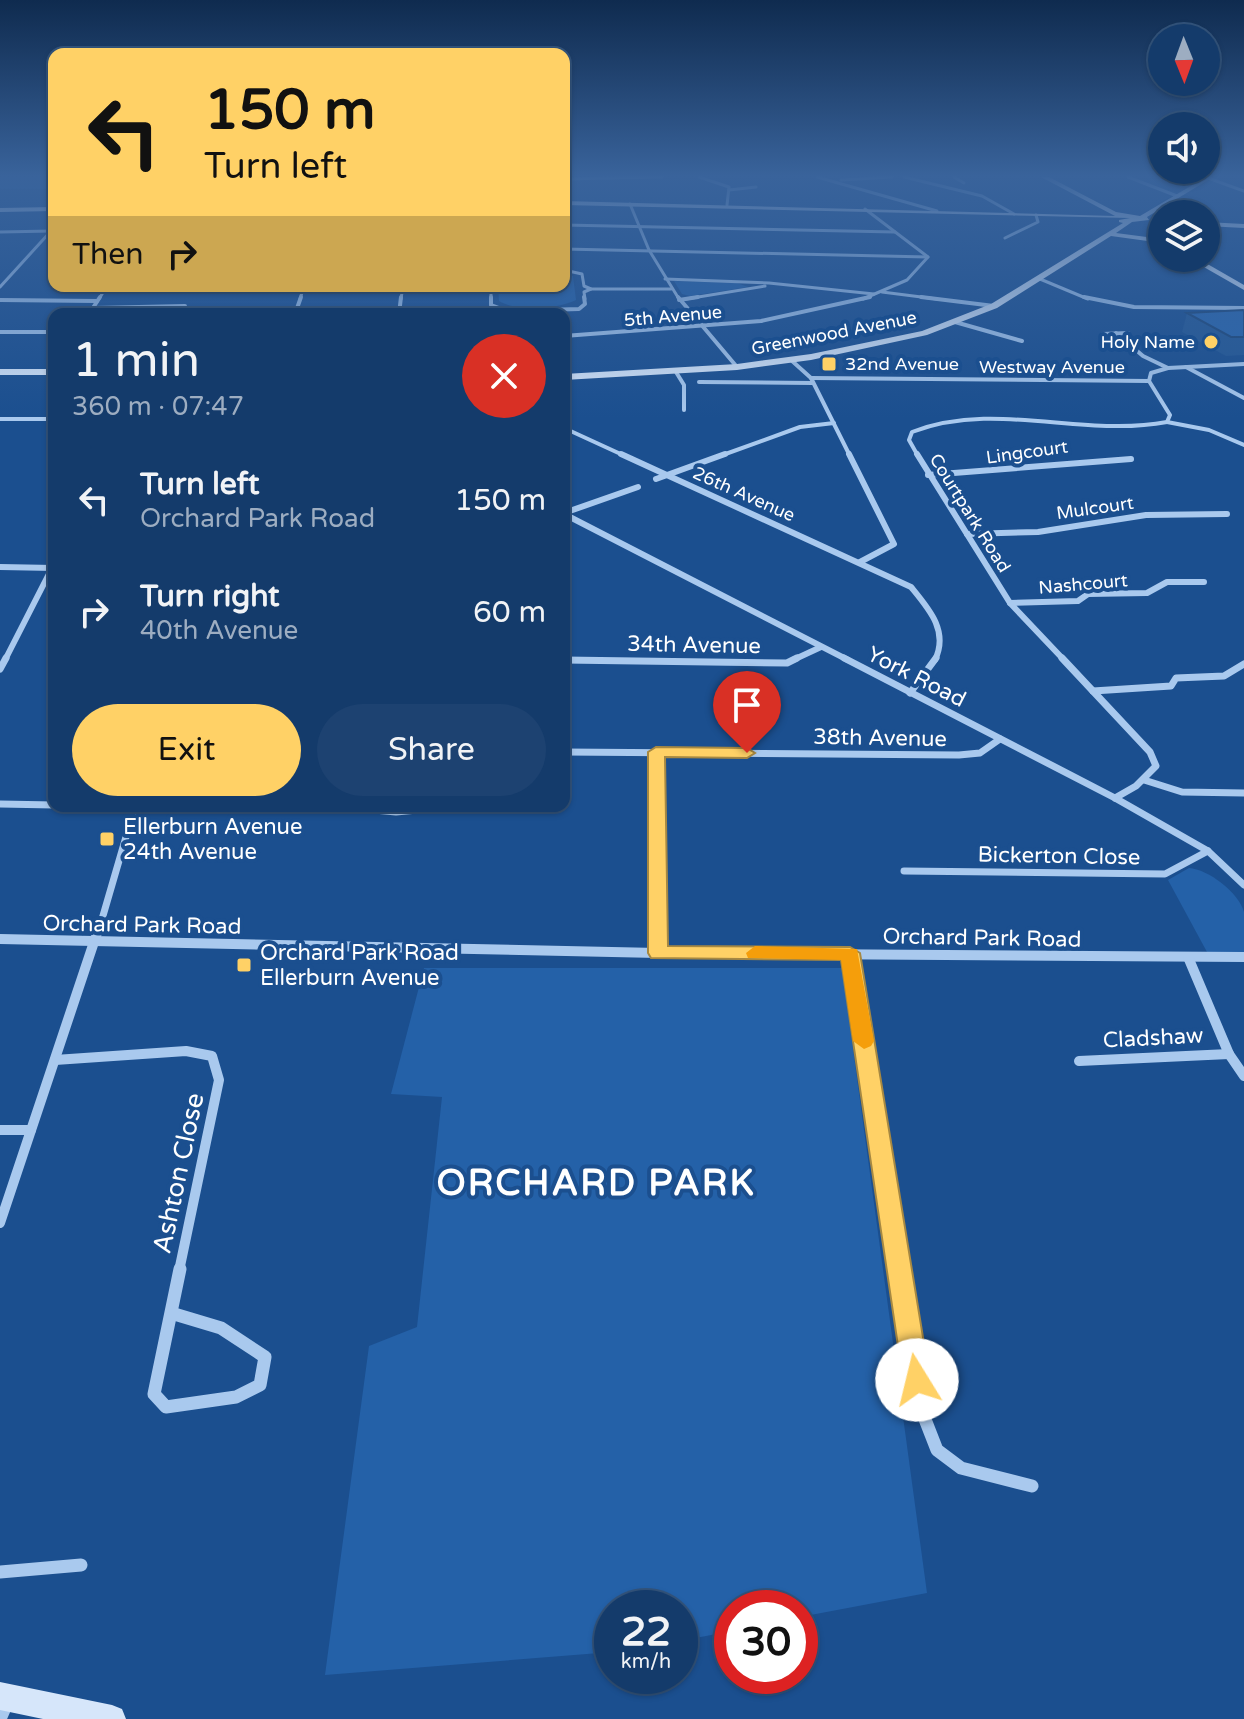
<!DOCTYPE html>
<meta charset="utf-8">
<style>
body{margin:0;font-family:"Varela Round",sans-serif;background:#1d4271;color:#f1f3f6;height:100vh;display:flex;flex-direction:column;font-size:30px;white-space:nowrap}
*{box-sizing:border-box;margin:0}
p{font-size:26px;color:#9dadc1}
.icon{flex:none;width:44px;height:44px;fill:none;stroke:currentColor;stroke-width:2;stroke-linecap:round;stroke-linejoin:round}
.map{position:relative;flex:1;overflow:hidden}
.side{position:absolute;left:48px;top:308px;width:522px;height:504px;display:flex;flex-direction:column;background:#143b6b;border-radius:16px;box-shadow:0 2px 6px #0004,0 0 0 2px #33557e}
.side>*{flex:none}
.guide{position:absolute;left:48px;top:48px;width:522px;height:244px;border-radius:16px;box-shadow:0 2px 6px #0004,0 0 0 2px #33557e;background:#ffd166;color:#111;overflow:hidden}
.needle{width:52px;rotate:179deg}
.fabs{position:absolute;left:1148px;top:24px;display:grid;gap:16px}
.fabs a{display:grid;place-items:center;width:72px;height:72px;border-radius:50%;background:#143b6b;box-shadow:0 2px 6px #0004,0 0 0 2px #33557e;font-size:40px}
.speed{position:absolute;left:594px;top:1590px;display:flex;gap:16px;font-size:40px;font-weight:700;text-align:center}
.speed>*{display:grid;place-content:center;width:104px;height:104px;border-radius:50%;background:#143b6b;box-shadow:0 2px 6px #0004,0 0 0 2px #33557e;line-height:1}
.speed small{font-size:20px;font-weight:400}
.speed .limit{border:12px solid #d22;background:#fff;color:#111}
.pin{position:absolute;display:grid;place-items:center;width:68px;height:68px;color:#fff;margin:-82px -34px;border-radius:50% 50% 50% 0;rotate:-45deg;box-shadow:0 0 8px #0007}
.pin .icon{rotate:45deg}
.me{position:absolute;width:88px;margin:-44px;rotate:351deg;stroke-linejoin:round;filter:drop-shadow(0 0 6px #0008)}
.turn{display:flex;align-items:center;gap:28px;height:168px;padding:0 24px;font-size:36px}
.turn .icon{width:104px;height:104px;stroke-width:2.5}
.turn b{display:block;font-size:56px;line-height:68px}
.then{display:flex;align-items:center;height:76px;padding:0 24px;background:#0003;gap:16px;font-size:30px}
.round{display:grid;place-items:center;flex:none;width:84px;height:84px;border-radius:42px;background:#1d4271}
.head{display:flex;align-items:center;justify-content:space-between;height:136px;padding:0 24px}
h1{font-size:48px;font-weight:600;line-height:60px}
.action{display:flex;gap:16px;margin-top:auto;padding:16px 24px}
.action a{flex:1;height:92px;border-radius:48px;background:#ffd166;color:#111;font-size:32px;font-weight:600;line-height:92px;text-align:center}
.action a+a{background:#1d4271;color:#f1f3f6}
ul{padding:0;list-style:none}
li{display:flex;align-items:center;gap:24px;height:112px;padding:0 24px}
li div{flex:1}
li b{display:block;font-size:30px}
li em{font-style:normal}
.map>svg:first-child{display:block}
.green{fill:#2461a8}
.lines{fill:none;stroke-linecap:round;stroke-linejoin:round}
.street-far5{stroke:#a9c9ee;stroke-width:3}
.street-far4{stroke:#a9c9ee;stroke-width:4}
.street-far3{stroke:#a9c9ee;stroke-width:6}
.street-far2{stroke:#a9c9ee;stroke-width:7}
.street-far1{stroke:#a9c9ee;stroke-width:10}
.street{stroke:#a9c9ee;stroke-width:13}
.secondary{fill:#d6e6fa;fill-rule:evenodd}
.wall{fill:#245895}
.building{fill:#2a66ad;stroke:#1d4779;stroke-width:2}
.route{fill:#ffd166;stroke:#a68842;stroke-width:2}
.slow{fill:#f59e0b}
.poi-dot{fill:#ffd166;stroke:#1b4f8f;stroke-width:3}
.labels{text-anchor:middle;stroke-width:8;stroke-linejoin:round;paint-order:stroke}
.far-street-label{font-size:18px;fill:#fff;stroke:#1b4f8f}
.far-poi-label{font-size:18px;fill:#fff;stroke:#1b4f8f;text-anchor:end}
.street-label{font-size:22px;fill:#fff;stroke:#1b4f8f}
.poi-label{font-size:22px;fill:#fff;stroke:#1b4f8f;text-anchor:start}
.near-street-label{font-size:26px;fill:#fff;stroke:#1b4f8f}
.near-district-label{font-size:36px;font-weight:bold;letter-spacing:2px;fill:#fff;stroke:#1b4f8f}
</style>
<div class="map">
<svg width="1244" height="1719" viewBox="0 0 1244 1719">
<rect width="100%" height="100%" fill="#1b4f8f"/>
<g class="green">
<rect x="0" y="177" width="54" height="12"/>
<path d="M 564,274 L 573,276 L 576,300 C 558,309 517,312 499,301 L 498,286 L 564,286 Z"/>
<path d="M 674,281 L 737,283 L 748,287 L 690,296 L 682,294 Z"/>
<path d="M 1189,868 C 1208,869 1239,893 1244,912 C 1244,923 1244,940 1244,952 L 1207,952 L 1168,880 Z"/>
<path d="M 424,968 L 842,968 L 927,1593 L 800,1617 L 800,1608 L 732,1608 L 732,1631 L 680,1641 L 680,1608 L 612,1608 L 612,1652 L 325,1675 L 369,1346 L 417,1327 L 442,1097 L 391,1094 Z"/>
</g>
<g class="lines">
<g class="street-far5">
<path d="M 699,177 L 729,187 L 727,205"/>
<path d="M 817,177 L 937,211"/>
<path d="M 904,177 L 982,196 L 1014,214"/>
<path d="M 954,177 L 964,183"/>
<path d="M 1128,177 L 1177,196"/>
<path d="M 1208,178 L 1244,191"/>
<path d="M 564,179 L 662,177"/>
<path d="M 841,180 L 892,177"/>
<path d="M 729,190 L 756,187"/>
<path d="M 48,195 L 54,195"/>
<path d="M 630,204 L 649,250 L 679,299"/>
<path d="M 564,225 L 895,232"/>
<path d="M 0,232 L 51,231"/>
<path d="M 1005,238 L 1038,222 L 1036,215"/>
<path d="M 564,249 L 928,257"/>
<path d="M 564,270 L 582,274 L 584,286 L 591,289 L 671,289"/>
<path d="M 665,279 L 769,283 L 874,294"/>
<path d="M 1040,279 L 1088,299"/>
<path d="M 491,286 L 491,299"/>
<path d="M 0,287 L 51,231"/>
<path d="M 188,287 L 217,287"/>
<path d="M 882,292 L 937,299"/>
<path d="M 99,299 L 107,286"/>
<path d="M 300,299 L 304,286"/>
<path d="M 401,299 L 403,286"/>
<path d="M 585,299 L 584,292 L 591,289"/>
<path d="M 686,299 L 765,286"/>
<path d="M 863,299 L 907,280 L 928,257 L 865,209"/>
</g>
<g class="street-far4">
<path d="M 491,297 L 491,305 L 507,311 L 579,309 L 585,304 L 584,297"/>
<path d="M 678,297 L 737,367"/>
<path d="M 921,297 L 994,306"/>
<path d="M 1084,297 L 1134,307 L 1244,308"/>
<path d="M 0,300 L 97,301"/>
<path d="M 679,300 L 698,297"/>
<path d="M 92,308 L 185,306"/>
<path d="M 89,314 L 100,297"/>
<path d="M 295,314 L 301,297"/>
<path d="M 399,314 L 401,297"/>
<path d="M 955,322 L 1022,341"/>
<path d="M 0,332 L 54,332"/>
<path d="M 1116,333 L 1143,356 L 1168,368"/>
<path d="M 1103,334 L 1128,333"/>
<path d="M 564,336 L 761,321 L 870,297"/>
<path d="M 791,360 L 811,378 L 850,456"/>
<path d="M 1186,367 L 1244,398"/>
<path d="M 676,372 L 684,385 L 684,410"/>
<path d="M 811,378 L 1149,381"/>
<path d="M 699,382 L 813,383"/>
<path d="M 0,419 L 54,419"/>
<path d="M 1167,422 L 1209,430 L 1244,445"/>
<path d="M 564,428 L 625,456"/>
<path d="M 720,456 L 800,427 L 834,423"/>
<path d="M 918,456 L 909,440 L 912,432 C 996,400 1082,438 1167,422 L 1170,415 L 1149,381 L 1151,373 L 1168,368 L 1244,364"/>
</g>
<g class="street-far3">
<path d="M 621,454 L 911,587 C 929,609 949,631 935,660"/>
<path d="M 849,454 L 894,544 L 860,562"/>
<path d="M 917,454 L 1010,603 L 1064,660"/>
<path d="M 928,475 L 1131,459"/>
<path d="M 656,479 L 725,454"/>
<path d="M 564,513 L 638,487"/>
<path d="M 564,514 L 848,660"/>
<path d="M 967,534 L 1038,532 L 1146,515 L 1227,514"/>
<path d="M 0,567 L 54,568"/>
<path d="M 1010,603 L 1078,601 L 1088,594 L 1147,593 L 1167,582 L 1204,582"/>
<path d="M 5,660 L 54,564"/>
<path d="M 564,660 L 575,660"/>
<path d="M 793,660 L 821,647"/>
</g>
<g class="street-far2">
<path d="M 844,658 L 1115,798 L 1208,851 L 1244,885"/>
<path d="M 1062,658 L 1150,752 L 1156,766 L 1136,786 L 1115,798"/>
<path d="M 564,660 L 787,663 L 797,658"/>
<path d="M 0,669 L 6,658"/>
<path d="M 1093,691 L 1171,686 L 1176,678 L 1224,676 L 1244,664"/>
<path d="M 910,693 L 936,658"/>
<path d="M 564,752 L 959,755 L 980,753 L 1000,739"/>
<path d="M 656,752 L 658,926"/>
<path d="M 1144,780 L 1182,792 L 1244,793"/>
<path d="M 0,804 L 54,805"/>
<path d="M 331,806 L 396,812 L 460,806"/>
<path d="M 904,871 L 1165,874 L 1208,851"/>
<path d="M 100,926 L 135,806"/>
</g>
<g class="street-far1">
<path d="M 658,924 L 658,953"/>
<path d="M 0,939 L 658,953 L 1244,957"/>
<path d="M 850,953 L 900,1271"/>
<path d="M 1188,957 L 1229,1054 L 1244,1076"/>
<path d="M 55,1060 L 186,1051 L 212,1056 L 219,1080 L 179,1271"/>
<path d="M 1079,1061 L 1229,1054"/>
<path d="M 0,1130 L 31,1130"/>
<path d="M 0,1223 L 100,924"/>
</g>
<g class="street">
<path d="M 899,1269 L 921,1409 L 937,1450 L 961,1468 L 1032,1486"/>
<path d="M 171,1313 L 221,1328 L 265,1357 L 260,1385 L 236,1397 L 166,1407 L 154,1394 L 180,1269"/>
<path d="M 0,1572 L 81,1565"/>
<path d="M 0,1719 L 7,1703"/>
</g>
<g class="secondary">
<path d="M 1041,177 L 1049,177 L 1116,212 L 1140,216 L 1206,177 L 1213,177 L 1147,217 L 1149,220 L 1132,222 L 1116,233 L 1162,239 L 1162,243 L 1111,236 L 997,308 L 927,335 L 811,360 L 737,370 L 564,380 L 564,374 L 737,364 L 811,354 L 922,331 L 991,304 L 1123,223 L 1119,222 L 1119,220 L 1130,218 L 564,205 L 564,201 L 1115,216 Z"/>
<path d="M 54,207 L 54,211 L 0,212 L 0,208 Z"/>
<path d="M 1206,222 L 1244,224 L 1244,228 L 1206,226 Z"/>
<path d="M 1188,258 L 1197,258 L 1244,285 L 1244,290 Z"/>
<rect x="0" y="369" width="54" height="6"/>
<path d="M 0,1682 L 112,1705 L 122,1709 L 126,1719 L 43,1719 L 0,1710 Z"/>
</g>
</g>
<path class="wall" d="M 1244,311 L 1244,355 L 1226,356 L 1182,332 L 1187,313 Z"/>
<path class="building" d="M 1243,310 L 1244,311 L 1244,337 L 1231,337 L 1187,313 Z"/>
<linearGradient id="sky" x2="0" y2="1"><stop stop-color="#0f2b4f"/><stop offset="0.42" stop-color="#39639b"/><stop offset="1" stop-color="#39639b" stop-opacity="0"/></linearGradient>
<rect width="1244" height="418" fill="url(#sky)"/>
<path class="route" d="M 656,747 L 747,748 L 755,753 L 747,758 L 665,757 L 668,946 L 850,947 L 860,953 L 930,1380 L 926,1389 L 917,1392 L 907,1389 L 903,1380 L 841,960 L 651,958 L 648,953 L 648,752 Z"/>
<path class="slow" d="M 755,946 L 857,949 L 874,1041 L 871,1046 L 864,1049 L 853,1041 L 841,960 L 748,958 L 746,953 Z"/>
<g class="poi-dot">
<circle cx="1211" cy="342" r="8"/>
<rect x="821" y="356" width="16" height="16" rx="4"/>
<rect x="99" y="831" width="16" height="16" rx="4"/>
<rect x="236" y="957" width="16" height="16" rx="4"/>
</g>
<g class="labels">
<g class="far-street-label">
<text transform="translate(673 316) rotate(-5)" y="6">5th Avenue</text>
<text transform="translate(834 333) rotate(-11)" y="6">Greenwood Avenue</text>
<text x="1052" y="373">Westway Avenue</text>
<text transform="translate(1027 452) rotate(-8)" y="6">Lingcourt</text>
<text transform="translate(744 494) rotate(24)" y="6">26th Avenue</text>
<text transform="translate(1095 508) rotate(-8)" y="6">Mulcourt</text>
<text transform="translate(970 513) rotate(58)" y="6">Courtpark Road</text>
<text transform="translate(1083 584) rotate(-5)" y="6">Nashcourt</text>
</g>
<g class="far-poi-label">
<text x="1195" y="348">Holy Name</text>
<text x="845" y="370" text-anchor="start">32nd Avenue</text>
</g>
<g class="street-label">
<text transform="translate(694 644) rotate(1)" y="8">34th Avenue</text>
<text transform="translate(917 676) rotate(27)" y="8">York Road</text>
<text transform="translate(880 737) rotate(1)" y="8">38th Avenue</text>
<text transform="translate(1059 855) rotate(1)" y="8">Bickerton Close</text>
<text transform="translate(142 924) rotate(1)" y="8">Orchard Park Road</text>
<text transform="translate(982 937) rotate(1)" y="8">Orchard Park Road</text>
<text transform="translate(1153 1037) rotate(-3)" y="8">Cladshaw</text>
</g>
<g class="poi-label">
<text x="123" y="834">Ellerburn Avenue<tspan x="123" dy="25">24th Avenue</tspan></text>
<text x="260" y="960">Orchard Park Road<tspan x="260" dy="25">Ellerburn Avenue</tspan></text>
</g>
<g class="near-street-label">
<text transform="translate(178 1173) rotate(-78)" y="9">Ashton Close</text>
</g>
<g class="near-district-label">
<text x="596" y="1195">ORCHARD PARK</text>
</g>
</g>
</svg>
<div class="fabs">
<a><svg class="needle" viewBox="-14 -14 28 28"><path d="M0-13l5 13h-10z" fill="#e53935"/><path d="M0 13l5-13h-10z" fill="#9dadc1"/></svg></a>
<a><svg class="icon" aria-label="sound" viewBox="0 0 24 24"><path d="M4 9h4l5-4v14l-5-4H4zM17 9q2 3 0 6"/></svg></a>
<a><svg class="icon" aria-label="layers" viewBox="0 0 24 24"><path d="M12 4l9 5-9 5-9-5zM3 14l9 5 9-5"/></svg></a>
</div>
<div class="speed"><div>22<small>km/h</small></div><div class="limit">30</div></div>
<div class="pin" style="left:747px;top:753px;background:#d93025"><svg class="icon" aria-label="arrive" viewBox="0 0 24 24"><path d="M6 21V4h12l-3 4 3 4H6"/></svg></div>
<svg class="me" style="left:917px;top:1380px" viewBox="-20 -20 40 40"><circle r="19" fill="#fff"/><path d="M0-13L10 11 0 6-10 11z" fill="#ffd166"/></svg>
<div class="guide">
<div class="turn"><svg class="icon" aria-label="left" viewBox="0 0 24 24"><path d="M17 20v-9H6M10 6l-5 5 5 5"/></svg><div><b>150 m</b>Turn left</div></div>
<div class="then">Then<svg class="icon" aria-label="right" viewBox="0 0 24 24"><path d="M7 20v-9h11M14 6l5 5-5 5"/></svg></div>
</div>
<section class="side">
<div class="head"><div><h1>1 min</h1><p>360 m · 07:47</p></div><a class="round" style="background:#d93025;color:#fff"><svg class="icon" aria-label="close" viewBox="0 0 24 24"><path d="M6 6l12 12M18 6L6 18"/></svg></a></div>
<ul>
<li><svg class="icon" aria-label="left" viewBox="0 0 24 24"><path d="M17 20v-9H6M10 6l-5 5 5 5"/></svg><div><b>Turn left</b><p>Orchard Park Road</p></div><em>150 m</em></li>
<li><svg class="icon" aria-label="right" viewBox="0 0 24 24"><path d="M7 20v-9h11M14 6l5 5-5 5"/></svg><div><b>Turn right</b><p>40th Avenue</p></div><em>60 m</em></li>
</ul>
<div class="action"><a>Exit</a><a>Share</a></div>
</section>
</div>
